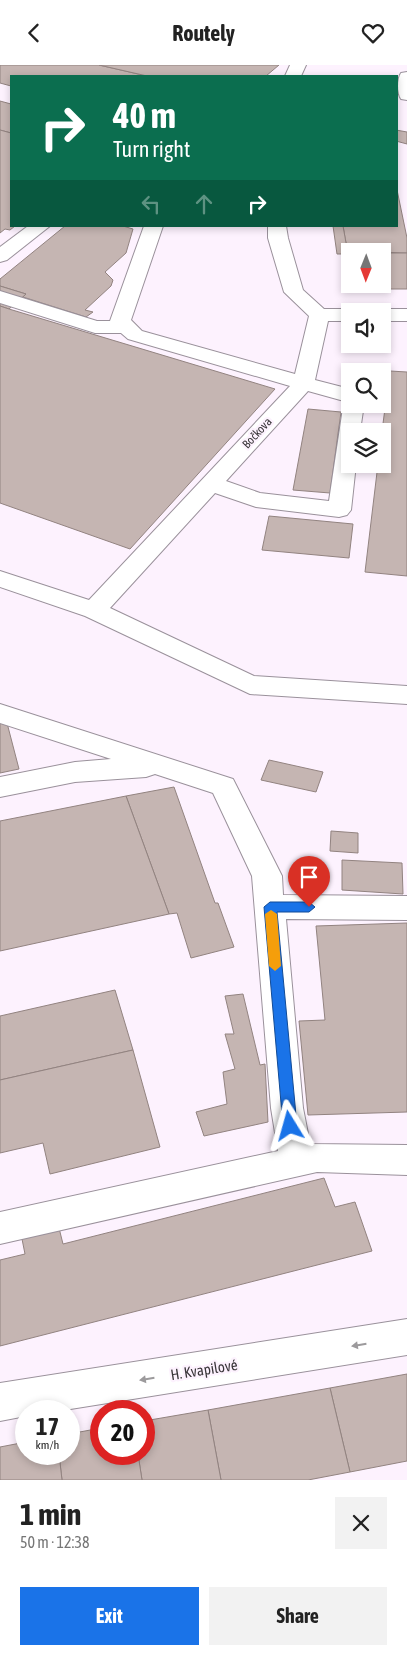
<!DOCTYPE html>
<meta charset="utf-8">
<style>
body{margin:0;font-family:"Asap Condensed",sans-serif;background:#f2f2f2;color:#222;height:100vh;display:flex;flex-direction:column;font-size:19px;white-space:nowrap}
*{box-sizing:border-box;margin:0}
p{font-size:16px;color:#767676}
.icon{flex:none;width:28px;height:28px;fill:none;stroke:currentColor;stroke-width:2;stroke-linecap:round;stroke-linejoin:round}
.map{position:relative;height:1415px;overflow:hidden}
.drawer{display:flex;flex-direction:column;background:#fff;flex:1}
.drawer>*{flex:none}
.banner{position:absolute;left:10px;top:10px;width:388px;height:152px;border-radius:0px;box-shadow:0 2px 8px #0003;background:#0b6e4f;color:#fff;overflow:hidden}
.needle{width:32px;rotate:181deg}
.controls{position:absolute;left:341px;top:178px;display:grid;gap:10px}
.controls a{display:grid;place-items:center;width:50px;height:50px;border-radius:0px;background:#fff;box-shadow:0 2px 8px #0003;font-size:25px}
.speed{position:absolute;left:15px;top:1335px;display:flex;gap:10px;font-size:25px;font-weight:700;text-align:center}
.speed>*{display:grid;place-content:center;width:65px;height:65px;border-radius:50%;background:#fff;box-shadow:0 2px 8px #0003;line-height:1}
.speed small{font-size:12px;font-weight:400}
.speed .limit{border:8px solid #d22;background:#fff;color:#111}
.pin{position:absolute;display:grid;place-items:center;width:42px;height:42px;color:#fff;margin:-51px -21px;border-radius:50% 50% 50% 0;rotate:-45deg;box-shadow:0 0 5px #0007}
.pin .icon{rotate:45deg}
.me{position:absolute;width:55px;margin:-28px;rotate:352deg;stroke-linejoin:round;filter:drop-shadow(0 0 4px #0008)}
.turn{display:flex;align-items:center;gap:18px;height:105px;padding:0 20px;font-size:22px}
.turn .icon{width:65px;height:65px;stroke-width:2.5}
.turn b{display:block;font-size:35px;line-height:42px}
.lanes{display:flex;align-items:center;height:48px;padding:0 20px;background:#0003;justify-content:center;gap:25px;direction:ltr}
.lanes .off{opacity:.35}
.round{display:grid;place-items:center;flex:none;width:52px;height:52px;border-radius:0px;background:#f2f2f2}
.headline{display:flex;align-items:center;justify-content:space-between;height:85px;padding:0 20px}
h1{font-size:30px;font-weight:700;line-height:38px}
.cta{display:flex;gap:10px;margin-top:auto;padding:10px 20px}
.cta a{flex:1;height:58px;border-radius:0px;background:#1a73e8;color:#fff;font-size:20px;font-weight:700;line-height:58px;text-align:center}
.cta a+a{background:#f2f2f2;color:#222}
header{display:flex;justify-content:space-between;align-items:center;height:65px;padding:0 20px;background:#fff;font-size:22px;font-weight:700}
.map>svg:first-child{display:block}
.building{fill:#c5b5b2;stroke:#928380}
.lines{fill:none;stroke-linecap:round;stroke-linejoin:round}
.minor-casing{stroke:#9a919b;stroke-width:2}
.minor{fill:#fff;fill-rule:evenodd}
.oneway{fill:#9c9a9c}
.route{fill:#1a73e8;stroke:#114b97}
.slow{fill:#f59e0b}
.labels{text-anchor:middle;stroke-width:4.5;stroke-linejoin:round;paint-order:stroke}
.street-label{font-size:12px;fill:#393539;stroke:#fdf2fe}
.near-street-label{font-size:15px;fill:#393539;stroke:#fdf2fe}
</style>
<header><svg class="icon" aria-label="back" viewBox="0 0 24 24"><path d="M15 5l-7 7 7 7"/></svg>Routely<svg class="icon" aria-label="heart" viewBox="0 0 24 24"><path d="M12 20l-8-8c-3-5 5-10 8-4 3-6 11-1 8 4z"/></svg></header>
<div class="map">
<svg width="407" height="1415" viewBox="0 0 407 1415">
<rect width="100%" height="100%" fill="#fdf2fe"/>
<g class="building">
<path d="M 0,0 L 99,0 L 147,11 L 11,11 L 11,21 L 0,18 Z"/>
<path d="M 99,0 L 279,0 L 266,11 L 147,11 Z"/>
<path d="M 0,36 L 11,39 L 11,68 L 0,65 Z"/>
<path d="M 0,65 L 11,68 L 11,161 L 15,161 L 10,165 L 5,164 L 0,168 Z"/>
<path d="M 396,65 L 407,67 L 407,79 L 396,76 Z"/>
<path d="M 396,120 L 407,173 L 407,188 L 350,186 L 348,189 L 343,161 L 396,161 Z"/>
<path d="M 65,161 L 123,161 L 133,164 L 126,188 L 105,207 L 113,215 L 111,221 L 85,245 L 93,247 L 86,252 L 23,232 L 26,229 L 0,221 L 0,214 Z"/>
<path d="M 333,161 L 343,161 L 348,189 L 337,189 Z"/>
<path d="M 382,188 L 407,188 L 407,224 L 386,224 L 377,222 L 374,219 L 382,219 Z"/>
<path d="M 0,221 L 26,229 L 9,244 L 0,241 Z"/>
<path d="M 0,241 L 9,244 L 275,324 L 130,484 L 0,438 Z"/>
<path d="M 390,306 L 407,307 L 407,511 L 365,507 L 378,399 L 382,399 L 382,366 Z"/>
<path d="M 308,344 L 341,347 L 330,428 L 293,425 Z"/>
<path d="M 269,451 L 353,459 L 349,493 L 262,485 Z"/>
<path d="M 0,656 L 7,658 L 19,704 L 0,708 Z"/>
<path d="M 269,695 L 323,707 L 316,727 L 261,715 Z"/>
<path d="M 174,722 L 215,838 L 218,838 L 234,882 L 191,893 L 177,848 L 169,849 L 126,731 Z"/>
<path d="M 126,731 L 169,849 L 0,886 L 0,756 Z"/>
<path d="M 331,766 L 358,768 L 358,788 L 330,786 Z"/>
<path d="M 342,795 L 402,798 L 403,829 L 342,825 Z"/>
<path d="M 407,858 L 407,1047 L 308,1050 L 299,956 L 325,955 L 316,861 Z"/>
<path d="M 115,925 L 133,985 L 0,1015 L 0,951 Z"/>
<path d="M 243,929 L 260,1000 L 265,999 L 268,1057 L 204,1071 L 196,1047 L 227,1039 L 223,1007 L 235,1004 L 225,969 L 234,969 L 225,931 Z"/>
<path d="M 133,985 L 160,1082 L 50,1109 L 43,1078 L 0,1088 L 0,1015 Z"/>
<path d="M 324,1113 L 335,1142 L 355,1137 L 372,1186 L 0,1281 L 0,1195 L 25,1189 L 21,1169 L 58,1159 L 63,1179 Z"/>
<path d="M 407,1309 L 407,1396 L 350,1407 L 330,1323 Z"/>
<path d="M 330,1323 L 350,1407 L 308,1415 L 221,1415 L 208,1345 Z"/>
<path d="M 208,1345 L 221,1415 L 142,1415 L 138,1389 L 144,1389 L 144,1356 Z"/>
<path d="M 101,1363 L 101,1389 L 138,1389 L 142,1415 L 62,1415 L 59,1389 L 69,1389 L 69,1369 Z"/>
<path d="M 26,1377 L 26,1389 L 59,1389 L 62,1415 L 0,1415 L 0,1382 Z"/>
</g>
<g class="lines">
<g class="minor-casing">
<g id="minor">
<path d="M 290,0 L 306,0 L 301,11 L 285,11 Z"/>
<path d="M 407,7 L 407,35 L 401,34 C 397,28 397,14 401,8 Z"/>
<path d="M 28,161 L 50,161 L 7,195 L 0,197 L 0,182 Z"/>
<path d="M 144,161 L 163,161 L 131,255 L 142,266 L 295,309 L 309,251 L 284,227 L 268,173 L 268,161 L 286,161 L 288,173 L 303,225 L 324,244 L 350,244 L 358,246 L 350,246 L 350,256 L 328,256 L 315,315 L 350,324 L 350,339 L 364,339 L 360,366 L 350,366 L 350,399 L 356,399 L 351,445 L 347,450 L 339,452 L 256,442 L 215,428 L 110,543 L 254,611 L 407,621 L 407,639 L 250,629 L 85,551 L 0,522 L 0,506 L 89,535 L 290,321 L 128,274 L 121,268 L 95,268 L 0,238 L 0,226 L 97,256 L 110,256 ZM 308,326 L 344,336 L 329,436 L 260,428 L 226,416 Z"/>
<path d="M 382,244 L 407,244 L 407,256 L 382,256 L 382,246 L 374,246 Z"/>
<path d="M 0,639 L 233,714 L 282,811 L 283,830 L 407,831 L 407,855 L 286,854 L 303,1043 L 310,1079 L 407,1080 L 407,1110 L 317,1107 L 0,1179 L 0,1147 L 278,1086 L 271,1043 L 252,811 L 213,728 L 155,709 L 146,712 L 75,717 L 0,732 L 0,712 L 75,697 L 111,694 L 0,658 Z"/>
<path d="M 407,1254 L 407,1290 L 58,1346 L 26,1346 L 26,1351 L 0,1356 L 0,1318 Z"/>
</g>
</g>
<use href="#minor" class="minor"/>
</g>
<defs><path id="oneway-solid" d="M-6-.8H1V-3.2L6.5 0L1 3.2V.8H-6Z" transform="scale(1.25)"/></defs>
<g class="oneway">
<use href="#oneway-solid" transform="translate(359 1280) rotate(171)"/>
<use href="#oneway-solid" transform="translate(147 1314) rotate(171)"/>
</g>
<path class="route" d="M 270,837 L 309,837 L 315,842 L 309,847 L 277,847 L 297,1061 L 295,1065 L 290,1067 L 285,1065 L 283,1061 L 264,842 Z"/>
<path class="slow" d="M 271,845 L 277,849 L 281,901 L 275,906 L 269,901 L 265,849 Z"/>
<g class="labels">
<g class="street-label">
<text transform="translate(257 368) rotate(-47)" y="4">Bočkova</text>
</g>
<g class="near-street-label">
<text transform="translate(204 1305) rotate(-9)" y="5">H. Kvapilové</text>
</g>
</g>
</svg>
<div class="controls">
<a><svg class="needle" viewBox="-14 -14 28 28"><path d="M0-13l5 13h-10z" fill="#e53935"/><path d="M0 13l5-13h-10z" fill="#767676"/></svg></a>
<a><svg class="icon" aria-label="sound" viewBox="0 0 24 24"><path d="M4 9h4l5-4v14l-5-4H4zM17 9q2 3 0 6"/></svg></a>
<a><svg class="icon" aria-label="search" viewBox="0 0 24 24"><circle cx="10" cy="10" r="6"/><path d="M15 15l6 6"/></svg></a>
<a><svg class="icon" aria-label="layers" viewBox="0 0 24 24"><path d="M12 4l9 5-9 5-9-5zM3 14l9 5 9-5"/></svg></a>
</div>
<div class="speed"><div>17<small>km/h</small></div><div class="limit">20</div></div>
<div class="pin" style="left:309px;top:842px;background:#d93025"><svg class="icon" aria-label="arrive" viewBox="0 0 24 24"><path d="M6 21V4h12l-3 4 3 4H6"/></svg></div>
<svg class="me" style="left:290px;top:1061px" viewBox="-20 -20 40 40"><path d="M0-17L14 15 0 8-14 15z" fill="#1a73e8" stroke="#fff" stroke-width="4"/></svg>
<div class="banner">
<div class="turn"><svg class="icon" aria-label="right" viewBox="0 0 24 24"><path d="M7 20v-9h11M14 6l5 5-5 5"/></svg><div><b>40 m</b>Turn right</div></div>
<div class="lanes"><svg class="icon off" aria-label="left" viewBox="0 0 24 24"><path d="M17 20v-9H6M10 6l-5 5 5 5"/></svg><svg class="icon off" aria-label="ahead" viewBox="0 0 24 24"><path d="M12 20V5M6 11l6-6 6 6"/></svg><svg class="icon" aria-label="right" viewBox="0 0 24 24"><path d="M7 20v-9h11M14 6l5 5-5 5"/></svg></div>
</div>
</div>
<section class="drawer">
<div class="headline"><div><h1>1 min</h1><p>50 m · 12:38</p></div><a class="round"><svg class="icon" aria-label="close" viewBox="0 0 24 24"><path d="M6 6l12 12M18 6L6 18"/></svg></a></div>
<div class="cta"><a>Exit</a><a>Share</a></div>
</section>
